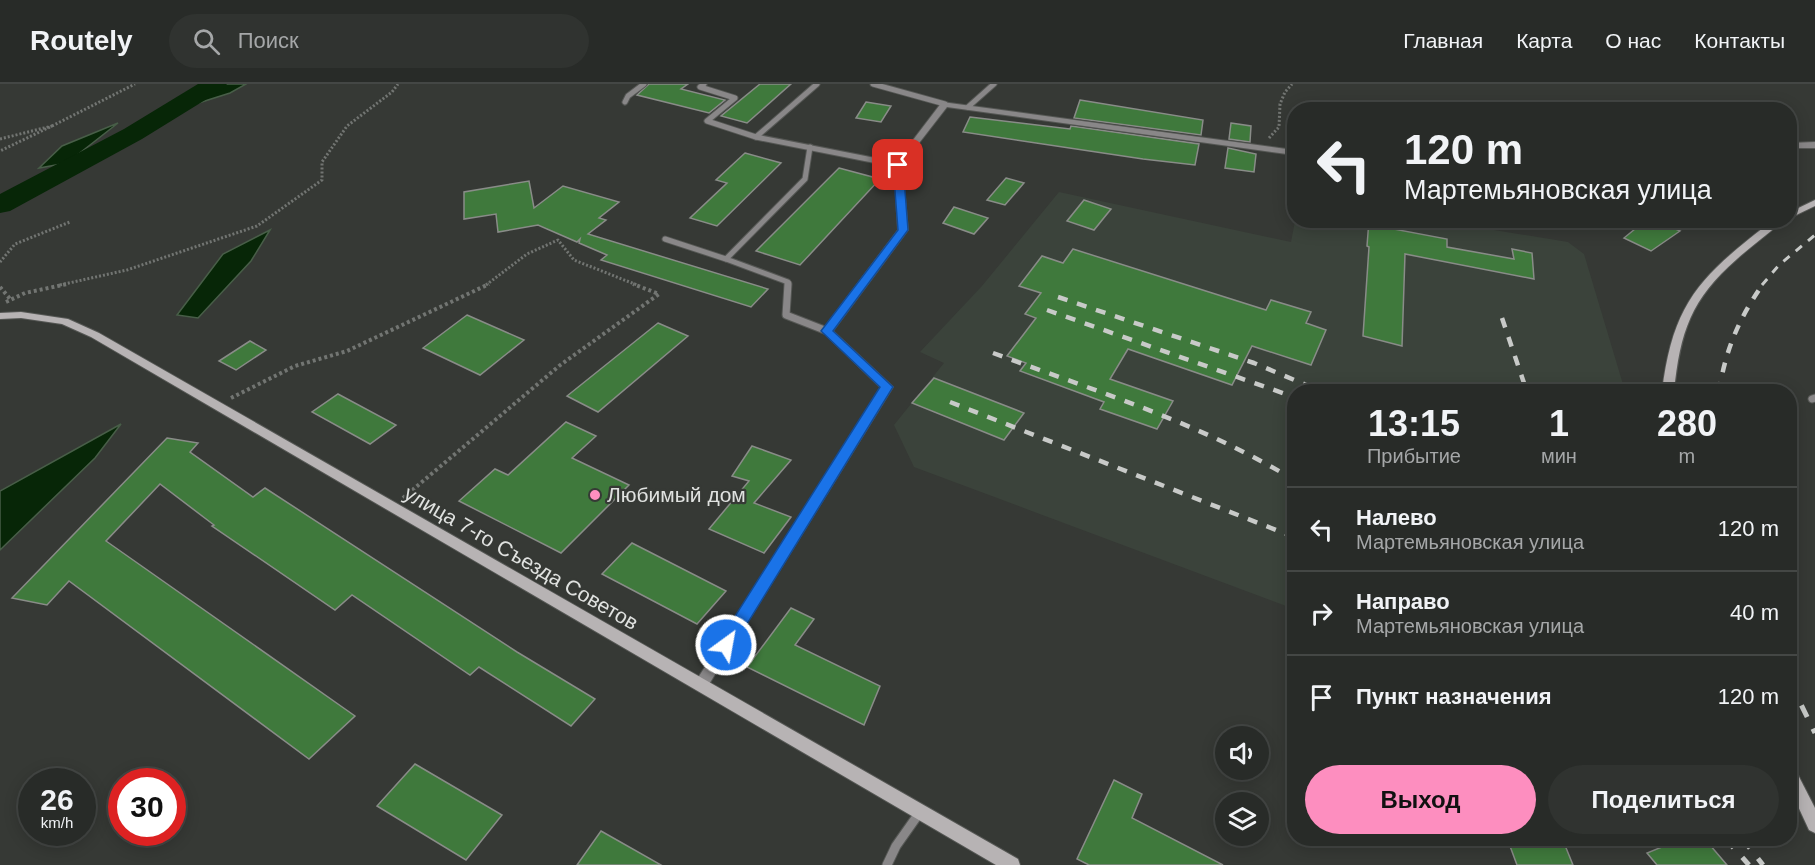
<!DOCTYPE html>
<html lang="ru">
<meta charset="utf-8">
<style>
body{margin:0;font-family:Arial,sans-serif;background:#303330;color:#f1f3f6;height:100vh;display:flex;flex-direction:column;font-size:22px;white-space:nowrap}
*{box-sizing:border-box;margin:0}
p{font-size:20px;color:#a5a7a8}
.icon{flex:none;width:33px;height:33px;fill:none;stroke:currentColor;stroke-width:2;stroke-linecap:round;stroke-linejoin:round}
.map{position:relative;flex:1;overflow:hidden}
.drawer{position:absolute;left:1287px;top:300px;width:510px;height:462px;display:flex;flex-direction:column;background:#282b28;border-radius:24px;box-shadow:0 3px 15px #0003,0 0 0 2px #444745}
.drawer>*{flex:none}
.top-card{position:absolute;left:1287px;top:18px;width:510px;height:126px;border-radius:24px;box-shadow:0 3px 15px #0003,0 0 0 2px #444745;background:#282b28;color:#f1f3f6;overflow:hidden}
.fabs{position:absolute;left:1215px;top:642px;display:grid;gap:12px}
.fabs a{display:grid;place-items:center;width:54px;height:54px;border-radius:50%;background:#282b28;box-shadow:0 3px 15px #0003,0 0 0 2px #444745;font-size:30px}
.speed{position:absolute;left:18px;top:684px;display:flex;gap:12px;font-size:30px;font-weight:700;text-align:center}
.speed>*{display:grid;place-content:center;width:78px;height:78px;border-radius:50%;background:#282b28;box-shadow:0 3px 15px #0003,0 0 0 2px #444745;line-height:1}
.speed small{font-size:15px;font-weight:400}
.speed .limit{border:9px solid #d22;background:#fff;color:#111}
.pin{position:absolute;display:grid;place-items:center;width:51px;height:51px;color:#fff;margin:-26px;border-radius:12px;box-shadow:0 3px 9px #0006}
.me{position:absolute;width:66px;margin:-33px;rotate:32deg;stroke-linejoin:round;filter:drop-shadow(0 0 4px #0008)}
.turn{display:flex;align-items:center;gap:21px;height:126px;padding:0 18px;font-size:27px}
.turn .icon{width:78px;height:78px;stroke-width:2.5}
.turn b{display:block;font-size:42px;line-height:51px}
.eta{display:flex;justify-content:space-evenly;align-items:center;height:102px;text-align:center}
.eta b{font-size:36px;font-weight:600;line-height:42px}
.primary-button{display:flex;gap:12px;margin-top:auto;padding:12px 18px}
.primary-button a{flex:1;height:69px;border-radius:36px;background:#fd8ebf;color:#111;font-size:24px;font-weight:600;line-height:69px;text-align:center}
.primary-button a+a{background:#303330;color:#f1f3f6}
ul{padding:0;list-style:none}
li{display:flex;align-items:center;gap:18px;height:84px;padding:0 18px;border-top:2px solid #444745}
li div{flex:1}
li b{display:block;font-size:22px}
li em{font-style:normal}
header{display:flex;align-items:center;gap:36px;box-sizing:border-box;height:84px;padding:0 30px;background:#282b28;border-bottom:2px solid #444745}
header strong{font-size:28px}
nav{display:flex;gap:33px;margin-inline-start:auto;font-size:21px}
.search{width:420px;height:54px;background:#303330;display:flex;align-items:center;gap:15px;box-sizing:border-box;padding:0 21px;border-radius:33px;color:#a5a7a8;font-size:22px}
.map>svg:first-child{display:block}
.built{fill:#3b433b}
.water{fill:#072607;stroke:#485e48;stroke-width:1.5}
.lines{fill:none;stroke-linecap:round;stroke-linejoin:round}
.river{fill:#072607;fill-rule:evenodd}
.building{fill:#3f793c;stroke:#898c88;stroke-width:1.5}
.lane-far2-casing{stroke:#555754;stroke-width:7}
.lane-far1-casing{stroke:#555754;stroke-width:9}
.lane-casing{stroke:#555754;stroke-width:11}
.street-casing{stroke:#555754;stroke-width:2}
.secondary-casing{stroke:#555754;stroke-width:2}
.path-far1{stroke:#727572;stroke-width:3;stroke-dasharray:2 2;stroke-linecap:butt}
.path{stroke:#727572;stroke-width:4;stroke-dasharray:3 3;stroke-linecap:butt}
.lane-far2{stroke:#898788;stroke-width:5}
.lane-far1{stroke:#898788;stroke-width:7}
.lane{stroke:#898788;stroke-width:9}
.street{fill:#898788;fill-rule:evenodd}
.secondary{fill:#b7b3b4;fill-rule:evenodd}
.rail-far2{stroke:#c8cac8;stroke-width:3;stroke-dasharray:8 8;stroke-linecap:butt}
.rail-far1{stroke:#c8cac8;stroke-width:4.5;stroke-dasharray:10 10;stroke-linecap:butt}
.rail{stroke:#c8cac8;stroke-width:5;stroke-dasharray:13 13;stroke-linecap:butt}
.route{fill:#1a73e8;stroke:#114b97;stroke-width:1.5}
.poi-dot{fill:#fd8ebf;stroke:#363935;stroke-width:2}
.labels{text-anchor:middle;stroke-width:4.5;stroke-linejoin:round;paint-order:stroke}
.poi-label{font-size:21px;fill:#e0e2e0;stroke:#363935;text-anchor:start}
.street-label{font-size:21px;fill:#e0e2e0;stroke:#363935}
</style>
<header>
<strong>Routely</strong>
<div class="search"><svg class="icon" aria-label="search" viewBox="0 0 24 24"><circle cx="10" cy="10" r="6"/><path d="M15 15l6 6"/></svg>Поиск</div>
<nav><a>Главная</a><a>Карта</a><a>О нас</a><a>Контакты</a></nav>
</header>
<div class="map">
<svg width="1815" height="781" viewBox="0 0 1815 781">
<rect width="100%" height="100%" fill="#363935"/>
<path class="built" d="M 1059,108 L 1291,158 L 1295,137 L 1433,136 L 1568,158 L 1584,170 L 1625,307 L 1294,308 L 1294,525 L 914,383 L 894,341 L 944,279 L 920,268 L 982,202 Z"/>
<g class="water">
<path d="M 201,0 L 246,0 L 230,9 L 192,21 L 184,10 Z"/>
<path d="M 118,39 L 67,79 L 39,84 L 62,62 Z"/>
<path d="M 270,146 L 251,177 L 198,234 L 177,231 L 223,170 Z"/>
<path d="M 121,340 L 95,374 L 0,466 L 0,407 Z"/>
</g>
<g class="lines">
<path class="river" d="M 198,0 L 227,0 L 223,5 L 142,55 L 10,127 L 0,129 L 0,110 L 124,45 Z"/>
</g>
<g class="building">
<path d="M 649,0 L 688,0 L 681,5 L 725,16 L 709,29 L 637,11 Z"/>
<path d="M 760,0 L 791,0 L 747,39 L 721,32 Z"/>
<path d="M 1080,16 L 1203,36 L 1201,51 L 1074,34 Z"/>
<path d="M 866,18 L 891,22 L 881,38 L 856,34 Z"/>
<path d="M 970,33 L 1070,45 L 1071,42 L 1199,60 L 1195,81 L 1143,75 L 963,48 Z"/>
<path d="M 1231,39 L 1251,42 L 1250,58 L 1229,55 Z"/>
<path d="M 1228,64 L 1256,70 L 1254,88 L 1225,84 Z"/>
<path d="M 745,69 L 781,79 L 717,142 L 690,134 L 727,99 L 716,96 Z"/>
<path d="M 839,84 L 880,95 L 800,181 L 756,167 Z"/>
<path d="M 1006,94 L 1024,99 L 1005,121 L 987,116 Z"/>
<path d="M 529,97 L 534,124 L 563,102 L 619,118 L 599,134 L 606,136 L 588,150 L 768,205 L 751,223 L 601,176 L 607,171 L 579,159 L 580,155 L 577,158 L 538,141 L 498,148 L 496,130 L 464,135 L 464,108 Z"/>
<path d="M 1084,116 L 1111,125 L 1094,146 L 1067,137 Z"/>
<path d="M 954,123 L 988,134 L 974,150 L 943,139 Z"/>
<path d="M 1369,136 L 1389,139 L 1388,144 L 1447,155 L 1447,163 L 1514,175 L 1512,165 L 1532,169 L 1534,195 L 1405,170 L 1402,262 L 1363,252 L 1369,163 L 1367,162 Z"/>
<path d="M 1646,136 L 1656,136 L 1680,147 L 1651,167 L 1624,154 Z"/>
<path d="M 1073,165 L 1266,226 L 1271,216 L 1311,228 L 1306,239 L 1326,246 L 1311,281 L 1252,262 L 1232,301 L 1128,265 L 1110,295 L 1173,317 L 1157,345 L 1100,325 L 1104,318 L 1020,287 L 1026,279 L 1007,272 L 1036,234 L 1025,230 L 1041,209 L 1019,202 L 1042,172 L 1063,179 Z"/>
<path d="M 467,231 L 524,256 L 480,291 L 423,264 Z"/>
<path d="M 658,239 L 688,252 L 598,328 L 567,312 Z"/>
<path d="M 250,257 L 266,266 L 236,286 L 219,277 Z"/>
<path d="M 934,294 L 1024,329 L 1004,356 L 912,319 Z"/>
<path d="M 338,310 L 396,341 L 370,360 L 312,328 Z"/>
<path d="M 566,338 L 596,352 L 572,374 L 629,401 L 561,469 L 459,417 L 495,385 L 508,391 Z"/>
<path d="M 167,354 L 198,359 L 190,368 L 253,413 L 265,404 L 517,568 L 595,615 L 571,642 L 479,583 L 470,591 L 352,511 L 335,526 L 212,442 L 214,441 L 160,400 L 106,457 L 355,632 L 309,675 L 69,497 L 47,521 L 12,514 Z"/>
<path d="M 752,362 L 791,376 L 754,419 L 791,433 L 764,469 L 709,445 L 749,397 L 732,392 Z"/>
<path d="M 632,459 L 726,507 L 697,540 L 602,490 Z"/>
<path d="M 791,524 L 814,535 L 795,561 L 880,602 L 864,641 L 747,583 Z"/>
<path d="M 415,680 L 502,731 L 466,776 L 377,722 Z"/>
<path d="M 1114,696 L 1142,710 L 1132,734 L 1223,781 L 1089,781 L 1077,775 Z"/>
<path d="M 601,747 L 661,781 L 577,781 Z"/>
<path d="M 1507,754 L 1562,754 L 1573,781 L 1517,781 Z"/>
<path d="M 1684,754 L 1704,754 L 1727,781 L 1657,781 L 1647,769 Z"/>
</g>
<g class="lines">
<g class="lane-far2-casing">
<g id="lane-far2">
<path d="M 704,0 L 700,3 L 735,14 L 707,37 L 756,53 L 817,0"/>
<path d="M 873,0 L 945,20"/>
<path d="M 625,18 L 628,12 L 644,0"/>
<path d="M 968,23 L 994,0"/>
<path d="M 756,53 L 898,81"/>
<path d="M 665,155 L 726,175"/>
<path d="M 788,201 L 788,198 L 726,175 L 805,95 L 810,63"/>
</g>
</g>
<g class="lane-far1-casing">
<g id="lane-far1">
<path d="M 788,200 L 786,231 L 827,247"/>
<path d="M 1812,315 L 1815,314"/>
</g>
</g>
<g class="lane-casing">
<path id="lane" d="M 887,781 L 896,762 L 920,728"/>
</g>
<g class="street-casing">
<g id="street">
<path d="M 942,18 L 1294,66 L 1294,71 L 947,23 L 902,81 L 908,146 L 833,247 L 893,303 L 706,605 L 701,607 L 696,605 L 694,601 L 696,597 L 881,304 L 822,247 L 898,146 L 894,81 Z"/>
<path d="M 1815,58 L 1815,64 L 1790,64 L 1790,59 Z"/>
</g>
</g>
<g class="secondary-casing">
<g id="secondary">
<path d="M 1815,116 L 1815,122 L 1790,134 L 1790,128 Z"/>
<path d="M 1773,136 L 1783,136 C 1769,150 1752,161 1737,175 C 1691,215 1680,248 1674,308 L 1662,308 C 1673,215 1703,191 1773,136 Z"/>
<path d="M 21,228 L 68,235 L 99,249 L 1018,775 L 1020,781 L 996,781 L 91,253 L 62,240 L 21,234 L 0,235 L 0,229 Z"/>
<path d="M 1790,683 L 1795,685 L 1815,724 L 1815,749 L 1809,746 L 1790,705 Z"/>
</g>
</g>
<g class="path-far1">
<path d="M 52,42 L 135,0"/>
<path d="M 1269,54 L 1279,43 L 1280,20 L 1285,8 L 1292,0"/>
<path d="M 0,55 L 52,42 L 0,67"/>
<path d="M 0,178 L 15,160 L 70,138"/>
<path d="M 60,201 L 127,186 L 257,142 L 322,96 L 322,78 L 347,42 L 392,8 L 398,0"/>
<path d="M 486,201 L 527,170 L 558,156 L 574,176 L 637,201"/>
</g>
<g class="path">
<path d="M 0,203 L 11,216"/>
<path d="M 6,218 L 25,209 L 67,200"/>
<path d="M 231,314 L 295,282 L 347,267 L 489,200"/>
<path d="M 403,414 L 559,282 L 659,210 L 633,200"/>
</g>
<use href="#lane-far2" class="lane-far2"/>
<use href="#lane-far1" class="lane-far1"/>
<use href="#lane" class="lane"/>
<use href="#street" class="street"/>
<use href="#secondary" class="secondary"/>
<path class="rail-far2" d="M 1762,201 L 1779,181 L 1815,151"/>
<g class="rail-far1">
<path d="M 1058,213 L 1254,279 L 1323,308"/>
<path d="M 1047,226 L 1294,313"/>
<path d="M 1502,234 L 1527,308"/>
<path d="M 993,269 C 1095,307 1201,339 1294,396"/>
<path d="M 1719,308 C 1725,267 1739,234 1763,200"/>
<path d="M 950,318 L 1294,453"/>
</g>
<g class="rail">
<path d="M 1790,598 L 1815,649"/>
<path d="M 1725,754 L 1749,781"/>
<path d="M 1742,754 L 1763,781"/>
</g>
</g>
<path class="route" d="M 898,78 L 903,81 L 908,146 L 833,247 L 893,303 L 731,566 L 726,568 L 720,566 L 718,561 L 720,556 L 880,303 L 821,247 L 898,146 L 893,81 Z"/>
<circle class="poi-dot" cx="595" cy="411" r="6"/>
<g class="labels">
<g class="poi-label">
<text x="607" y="418">Любимый дом</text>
</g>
<g class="street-label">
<text transform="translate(521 474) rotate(30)" y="7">улица 7-го Съезда Советов</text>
</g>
</g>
</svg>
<div class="fabs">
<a><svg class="icon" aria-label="sound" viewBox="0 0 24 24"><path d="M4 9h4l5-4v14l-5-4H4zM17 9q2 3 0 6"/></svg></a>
<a><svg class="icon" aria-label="layers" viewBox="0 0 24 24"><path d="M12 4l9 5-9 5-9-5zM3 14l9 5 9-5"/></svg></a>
</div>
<div class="speed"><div>26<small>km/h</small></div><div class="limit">30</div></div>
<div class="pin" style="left:898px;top:81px;background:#d93025"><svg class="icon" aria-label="arrive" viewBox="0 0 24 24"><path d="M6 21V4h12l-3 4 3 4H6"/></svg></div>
<svg class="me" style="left:726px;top:561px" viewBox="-20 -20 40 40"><circle r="17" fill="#1a73e8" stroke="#fff" stroke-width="3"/><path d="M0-11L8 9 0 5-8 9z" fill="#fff"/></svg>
<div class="top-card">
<div class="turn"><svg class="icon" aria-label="left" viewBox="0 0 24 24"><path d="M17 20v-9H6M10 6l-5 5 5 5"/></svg><div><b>120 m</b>Мартемьяновская улица</div></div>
</div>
<section class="drawer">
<div class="eta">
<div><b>13:15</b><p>Прибытие</p></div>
<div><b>1</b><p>мин</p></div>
<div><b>280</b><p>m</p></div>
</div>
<ul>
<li><svg class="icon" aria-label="left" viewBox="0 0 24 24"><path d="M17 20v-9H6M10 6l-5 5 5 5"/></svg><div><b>Налево</b><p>Мартемьяновская улица</p></div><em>120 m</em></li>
<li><svg class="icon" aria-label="right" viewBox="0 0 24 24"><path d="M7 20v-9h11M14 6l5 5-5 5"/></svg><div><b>Направо</b><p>Мартемьяновская улица</p></div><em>40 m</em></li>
<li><svg class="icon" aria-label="arrive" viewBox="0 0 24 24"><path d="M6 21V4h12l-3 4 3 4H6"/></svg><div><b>Пункт назначения</b></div><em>120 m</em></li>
</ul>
<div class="primary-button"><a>Выход</a><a>Поделиться</a></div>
</section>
</div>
